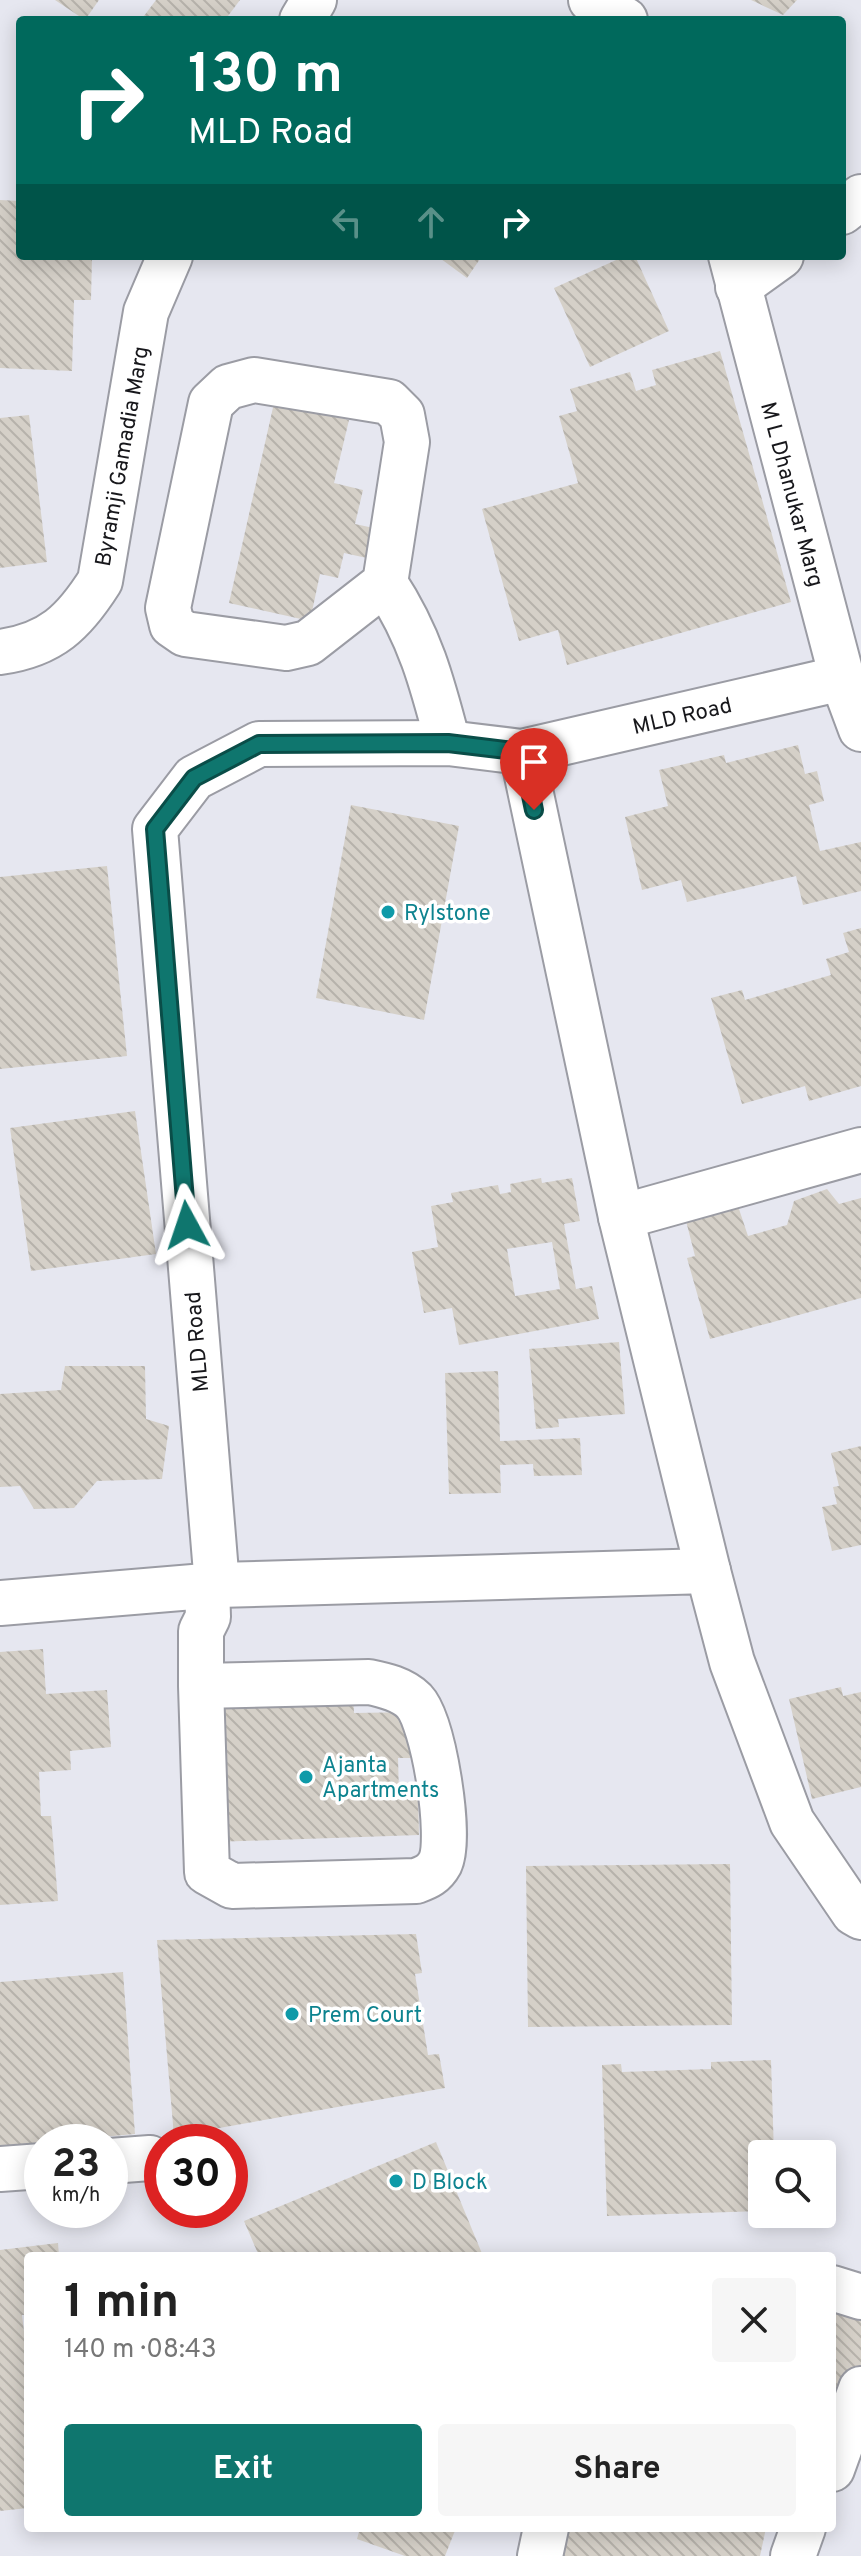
<!DOCTYPE html>
<meta charset="utf-8">
<style>
body{margin:0;font-family:Overpass,sans-serif;background:#f6f6f6;color:#222;height:100vh;display:flex;flex-direction:column;font-size:30px;white-space:nowrap}
*{box-sizing:border-box;margin:0}
p{font-size:26px;color:#767676}
.icon{flex:none;width:44px;height:44px;fill:none;stroke:currentColor;stroke-width:2;stroke-linecap:round;stroke-linejoin:round}
.map{position:relative;flex:1;overflow:hidden}
.drawer{position:absolute;left:24px;top:2252px;width:812px;height:280px;display:flex;flex-direction:column;background:#fff;border-radius:8px;box-shadow:0 4px 20px #0003}
.drawer>*{flex:none}
.hud{position:absolute;left:16px;top:16px;width:830px;height:244px;border-radius:8px;box-shadow:0 4px 20px #0003;background:#00695c;color:#fff;overflow:hidden}
.fabs{position:absolute;left:748px;top:2140px;display:grid;gap:16px}
.fabs a{display:grid;place-items:center;width:88px;height:88px;border-radius:8px;background:#fff;box-shadow:0 4px 20px #0003;font-size:40px}
.speed{position:absolute;left:24px;top:2124px;display:flex;gap:16px;font-size:40px;font-weight:700;text-align:center}
.speed>*{display:grid;place-content:center;width:104px;height:104px;border-radius:50%;background:#fff;box-shadow:0 4px 20px #0003;line-height:1}
.speed small{font-size:20px;font-weight:400}
.speed .limit{border:12px solid #d22;background:#fff;color:#111}
.pin{position:absolute;display:grid;place-items:center;width:68px;height:68px;color:#fff;margin:-82px -34px;border-radius:50% 50% 50% 0;rotate:-45deg;box-shadow:0 0 8px #0007}
.pin .icon{rotate:45deg}
.me{position:absolute;width:88px;margin:-44px;rotate:355deg;stroke-linejoin:round;filter:drop-shadow(0 0 6px #0008)}
.turn{display:flex;align-items:center;gap:28px;height:168px;padding:0 40px;font-size:36px}
.turn .icon{width:104px;height:104px;stroke-width:2.5}
.turn b{display:block;font-size:56px;line-height:68px}
.lanes{display:flex;align-items:center;height:76px;padding:0 40px;background:#0003;justify-content:center;gap:40px;direction:ltr}
.lanes .off{opacity:.35}
.round{display:grid;place-items:center;flex:none;width:84px;height:84px;border-radius:8px;background:#f6f6f6}
.head{display:flex;align-items:center;justify-content:space-between;height:136px;padding:0 40px}
h1{font-size:48px;font-weight:700;line-height:60px}
.button{display:flex;gap:16px;margin-top:auto;padding:16px 40px}
.button a{flex:1;height:92px;border-radius:8px;background:#0f766e;color:#fff;font-size:32px;font-weight:700;line-height:92px;text-align:center}
.button a+a{background:#f6f6f6;color:#222}
.map>svg:first-child{display:block}
.building{fill:url(#building-back-hatch);fill-rule:evenodd}
.lines{fill:none;stroke-linecap:round;stroke-linejoin:round}
.minor-casing{stroke:#9b9ca4;stroke-width:48}
.minor{stroke:#fff;stroke-width:44}
.route-casing{stroke:#0a4d48;stroke-width:20}
.route{stroke:#0f766e;stroke-width:14}
.culture-dot{fill:#0f9aa8;stroke:#fff;stroke-width:3}
.labels{text-anchor:middle;stroke-width:7;stroke-linejoin:round;paint-order:stroke}
.street-label{font-size:22px;fill:#17171b;stroke:#fff}
.culture-label{font-size:22px;fill:#0d838f;stroke:#fff;text-anchor:start}
</style>
<div class="map">
<svg width="861" height="2556" viewBox="0 0 861 2556">
<defs>
<pattern id="building-back-hatch" width="6" height="6" patternUnits="userSpaceOnUse" patternTransform="scale(2)"><rect width="6" height="6" fill="#d5d0c8"/><path d="M-1 5l2 2M0 0l6 6M5-1l2 2" fill="none" stroke="#b6b2ab"/></pattern>
</defs>
<rect width="100%" height="100%" fill="#e6e7f0"/>
<g class="building">
<path d="M 55,0 L 99,0 L 85,20 Z"/>
<path d="M 156,0 L 240,0 L 225,20 L 141,20 Z"/>
<path d="M 751,0 L 797,0 L 783,15 Z"/>
<path d="M 0,200 L 20,201 L 20,256 L 92,257 L 91,300 L 74,300 L 72,371 L 0,368 Z"/>
<path d="M 437,256 L 482,256 L 467,278 Z"/>
<path d="M 625,256 L 635,256 L 669,331 L 590,367 L 554,288 Z"/>
<path d="M 720,351 L 791,602 L 567,665 L 558,630 L 519,641 L 482,509 L 578,483 L 559,416 L 577,411 L 570,389 L 630,372 L 636,391 L 656,385 L 652,370 Z"/>
<path d="M 274,403 L 349,420 L 334,483 L 363,490 L 355,524 L 383,530 L 376,560 L 344,553 L 338,578 L 320,574 L 310,621 L 229,603 Z"/>
<path d="M 29,415 L 47,562 L 0,568 L 0,418 Z"/>
<path d="M 798,745 L 805,774 L 817,771 L 824,801 L 809,805 L 820,851 L 861,842 L 861,891 L 803,905 L 796,876 L 687,902 L 681,880 L 642,890 L 625,817 L 668,806 L 659,770 L 724,755 L 726,763 Z"/>
<path d="M 351,805 L 459,826 L 424,1020 L 316,998 Z"/>
<path d="M 107,866 L 127,1056 L 0,1069 L 0,877 Z"/>
<path d="M 861,928 L 861,1086 L 809,1101 L 805,1086 L 742,1104 L 711,998 L 742,990 L 745,1000 L 831,975 L 826,959 L 849,952 L 843,933 Z"/>
<path d="M 135,1111 L 156,1254 L 31,1271 L 10,1128 Z"/>
<path d="M 541,1178 L 542,1183 L 572,1178 L 580,1221 L 564,1224 L 576,1289 L 592,1286 L 599,1319 L 459,1345 L 452,1308 L 424,1313 L 412,1252 L 438,1247 L 431,1206 L 453,1202 L 451,1193 L 498,1185 L 500,1194 L 511,1192 L 510,1184 ZM 552,1242 L 560,1289 L 515,1296 L 507,1249 Z"/>
<path d="M 827,1189 L 839,1204 L 861,1198 L 861,1298 L 710,1339 L 687,1258 L 695,1256 L 685,1217 L 736,1200 L 748,1236 L 787,1225 L 794,1201 Z"/>
<path d="M 619,1342 L 625,1414 L 558,1419 L 559,1427 L 536,1429 L 529,1349 Z"/>
<path d="M 65,1366 L 145,1366 L 146,1419 L 169,1426 L 162,1479 L 97,1481 L 74,1508 L 34,1509 L 20,1486 L 0,1487 L 0,1394 L 61,1390 Z"/>
<path d="M 498,1371 L 500,1441 L 580,1438 L 582,1475 L 534,1476 L 533,1464 L 500,1465 L 501,1493 L 449,1494 L 445,1373 Z"/>
<path d="M 861,1446 L 861,1545 L 832,1551 L 822,1507 L 837,1504 L 833,1487 L 839,1486 L 831,1453 Z"/>
<path d="M 43,1649 L 46,1694 L 107,1690 L 111,1747 L 70,1751 L 71,1770 L 39,1772 L 41,1816 L 51,1816 L 58,1901 L 0,1905 L 0,1652 Z"/>
<path d="M 841,1687 L 843,1696 L 861,1692 L 861,1787 L 812,1799 L 789,1699 Z"/>
<path d="M 353,1694 L 354,1713 L 416,1712 L 417,1758 L 398,1758 L 399,1795 L 418,1795 L 419,1835 L 214,1842 L 211,1708 L 269,1708 L 268,1696 Z"/>
<path d="M 730,1864 L 732,2025 L 528,2027 L 526,1866 Z"/>
<path d="M 416,1934 L 422,1973 L 415,1974 L 428,2055 L 439,2054 L 445,2088 L 174,2136 L 157,1940 Z"/>
<path d="M 123,1972 L 135,2134 L 0,2146 L 0,1982 Z"/>
<path d="M 771,2060 L 774,2154 L 762,2154 L 762,2162 L 757,2163 L 758,2178 L 762,2177 L 762,2211 L 607,2216 L 602,2065 L 621,2064 L 622,2072 L 711,2069 L 711,2062 Z"/>
<path d="M 436,2142 L 483,2256 L 259,2256 L 244,2221 Z"/>
<path d="M 58,2243 L 59,2256 L 28,2256 L 28,2315 L 22,2315 L 28,2365 L 28,2508 L 0,2511 L 0,2250 Z"/>
<path d="M 832,2302 L 861,2312 L 861,2367 L 840,2431 L 832,2429 Z"/>
<path d="M 360,2528 L 456,2528 L 445,2556 L 405,2556 L 357,2539 Z"/>
<path d="M 560,2528 L 766,2528 L 760,2556 L 554,2556 Z"/>
</g>
<g class="lines">
<g class="minor-casing">
<g id="minor">
<path d="M 591,0 L 625,20"/>
<path d="M 302,20 L 314,0"/>
<path d="M 842,212 L 861,197"/>
<path d="M 731,256 L 842,678 L 861,729"/>
<path d="M 738,287 L 781,256"/>
<path d="M 385,583 L 308,643 L 286,648 L 185,634 L 172,625 L 168,608 L 211,403 L 228,387 L 254,380 L 389,402 L 402,415 L 407,442 L 385,583 C 420,636 432,682 448,743"/>
<path d="M 0,652 C 51,645 74,622 100,581 L 146,312 L 170,256"/>
<path d="M 522,752 L 621,1217 L 708,1571"/>
<path d="M 621,1217 L 861,1150"/>
<path d="M 217,1585 L 155,829 L 194,778 L 259,744 L 448,743 L 522,752 L 842,678"/>
<path d="M 0,1603 L 217,1585 L 708,1571 L 732,1662 L 792,1822 L 854,1913 L 861,1917"/>
<path d="M 201,1686 L 369,1682 C 384,1685 402,1689 414,1701 C 434,1722 452,1838 440,1863 C 434,1874 427,1877 416,1881 L 232,1886 L 207,1872 L 201,1686 L 201,1631 L 208,1617 L 207,1586"/>
<path d="M 110,2161 L 150,2158"/>
<path d="M 0,2169 L 42,2166"/>
<path d="M 832,2288 L 861,2297"/>
<path d="M 832,2469 L 861,2389"/>
<path d="M 540,2556 L 546,2528"/>
<path d="M 793,2556 L 803,2528"/>
</g>
</g>
<use href="#minor" class="minor"/>
</g>
<g class="lines">
<g class="route-casing">
<path id="route" d="M 187,1225 L 155,829 L 194,778 L 259,744 L 448,743 L 522,752 L 534,810"/>
</g>
<use href="#route" class="route"/>
</g>
<g class="culture-dot">
<circle cx="388" cy="912" r="8"/>
<circle cx="306" cy="1777" r="8"/>
<circle cx="292" cy="2014" r="8"/>
<circle cx="396" cy="2181" r="8"/>
</g>
<g class="labels">
<g class="street-label">
<text transform="translate(121 456) rotate(-80)" y="8">Byramji Gamadia Marg</text>
<text transform="translate(793 494) rotate(75)" y="8">M L Dhanukar Marg</text>
<text transform="translate(682 715) rotate(-13)" y="8">MLD Road</text>
<text transform="translate(196 1342) rotate(-95)" y="8">MLD Road</text>
</g>
<g class="culture-label">
<text x="404" y="920">Rylstone</text>
<text x="322" y="1772">Ajanta<tspan x="322" dy="25">Apartments</tspan></text>
<text x="308" y="2022">Prem Court</text>
<text x="412" y="2189">D Block</text>
</g>
</g>
</svg>
<div class="fabs">
<a><svg class="icon" aria-label="search" viewBox="0 0 24 24"><circle cx="10" cy="10" r="6"/><path d="M15 15l6 6"/></svg></a>
</div>
<div class="speed"><div>23<small>km/h</small></div><div class="limit">30</div></div>
<div class="pin" style="left:534px;top:810px;background:#d93025"><svg class="icon" aria-label="arrive" viewBox="0 0 24 24"><path d="M6 21V4h12l-3 4 3 4H6"/></svg></div>
<svg class="me" style="left:187px;top:1225px" viewBox="-20 -20 40 40"><path d="M0-17L14 15 0 8-14 15z" fill="#0f766e" stroke="#fff" stroke-width="4"/></svg>
<div class="hud">
<div class="turn"><svg class="icon" aria-label="right" viewBox="0 0 24 24"><path d="M7 20v-9h11M14 6l5 5-5 5"/></svg><div><b>130 m</b>MLD Road</div></div>
<div class="lanes"><svg class="icon off" aria-label="left" viewBox="0 0 24 24"><path d="M17 20v-9H6M10 6l-5 5 5 5"/></svg><svg class="icon off" aria-label="ahead" viewBox="0 0 24 24"><path d="M12 20V5M6 11l6-6 6 6"/></svg><svg class="icon" aria-label="right" viewBox="0 0 24 24"><path d="M7 20v-9h11M14 6l5 5-5 5"/></svg></div>
</div>
<section class="drawer">
<div class="head"><div><h1>1 min</h1><p>140 m · 08:43</p></div><a class="round"><svg class="icon" aria-label="close" viewBox="0 0 24 24"><path d="M6 6l12 12M18 6L6 18"/></svg></a></div>
<div class="button"><a>Exit</a><a>Share</a></div>
</section>
</div>
